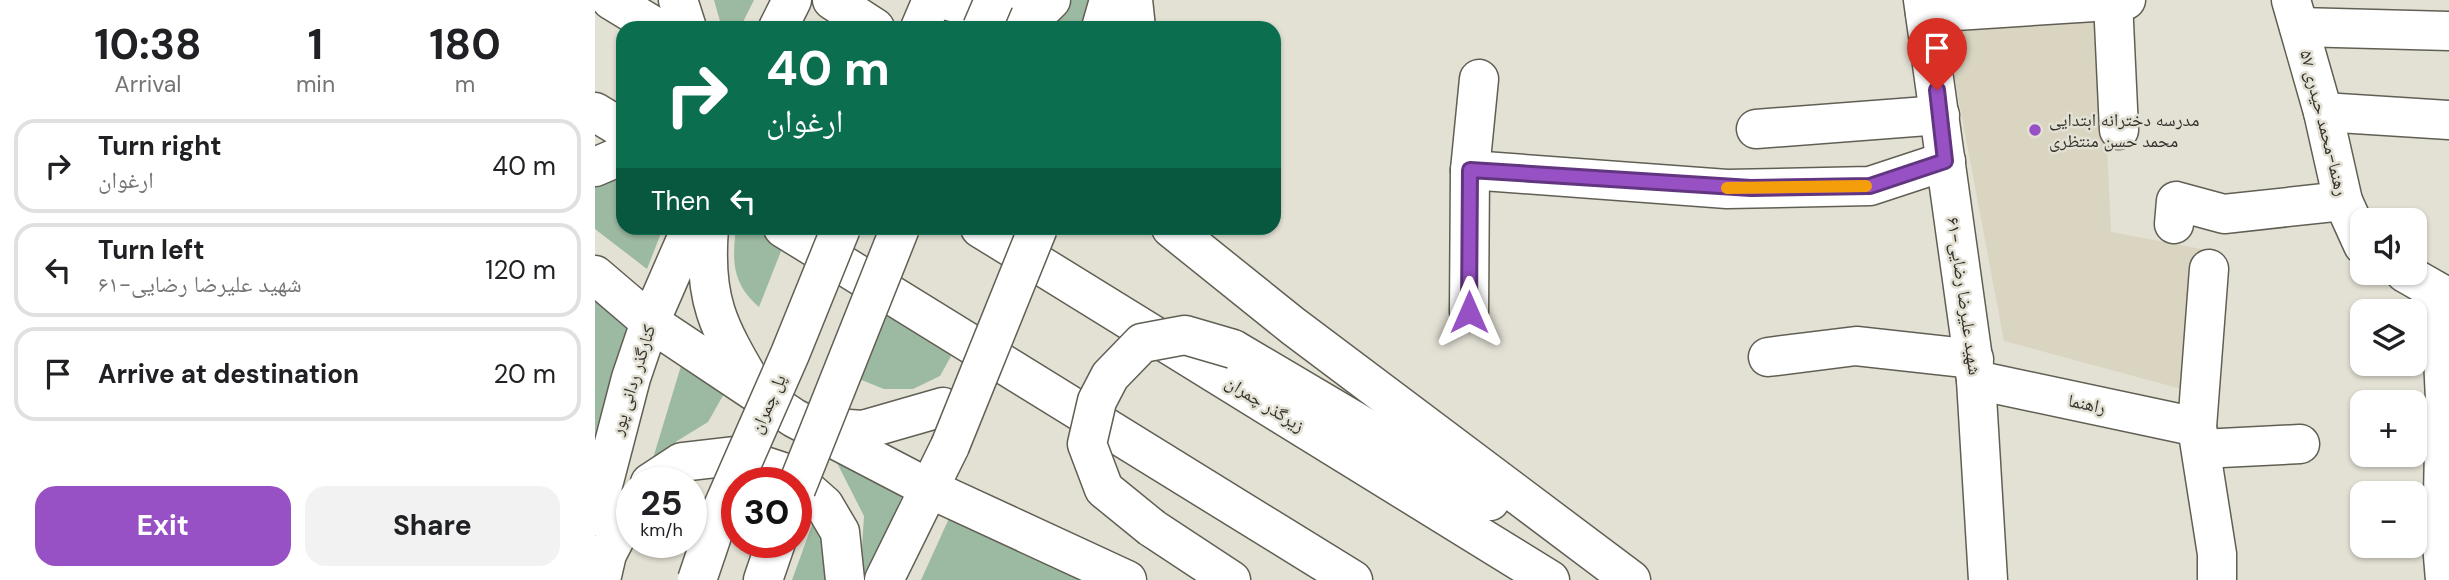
<!DOCTYPE html>
<meta charset="utf-8">
<style>
body{margin:0;font-family:"DM Sans","Noto Naskh Arabic",sans-serif;background:#f2f2f2;color:#202124;height:100vh;display:flex;flex-direction:column;font-size:26px;white-space:nowrap}
*{box-sizing:border-box;margin:0}
p{font-size:23px;color:#757577}
.icon{flex:none;width:38px;height:38px;fill:none;stroke:currentColor;stroke-width:2;stroke-linecap:round;stroke-linejoin:round}
.map{position:relative;flex:1;overflow:hidden}
.drawer{display:flex;flex-direction:column;background:#fff;width:595px}
.drawer>*{flex:none}
.banner{position:absolute;left:21px;top:21px;width:665px;height:214px;border-radius:21px;box-shadow:0 2px 5px #0004;background:#0b6e4f;color:#fff;overflow:hidden}
.controls{position:absolute;left:1755px;top:208px;display:grid;gap:14px}
.controls a{display:grid;place-items:center;width:77px;height:77px;border-radius:14px;background:#fff;box-shadow:0 2px 5px #0004;font-size:35px}
.speed{position:absolute;left:21px;top:467px;display:flex;gap:14px;font-size:35px;font-weight:700;text-align:center}
.speed>*{display:grid;place-content:center;width:91px;height:91px;border-radius:50%;background:#fff;box-shadow:0 2px 5px #0004;line-height:1}
.speed small{font-size:18px;font-weight:400}
.speed .limit{border:10px solid #d22;background:#fff;color:#111}
.pin{position:absolute;display:grid;place-items:center;width:60px;height:60px;color:#fff;margin:-72px -30px;border-radius:50% 50% 50% 0;rotate:-45deg;box-shadow:0 0 7px #0007}
.pin .icon{rotate:45deg}
.me{position:absolute;width:77px;margin:-38px;rotate:0deg;stroke-linejoin:round;filter:drop-shadow(0 0 5px #0008)}
.turn{display:flex;align-items:center;gap:24px;height:147px;padding:0 35px;font-size:32px}
.turn .icon{width:91px;height:91px;stroke-width:2.5}
.turn b{display:block;font-size:49px;line-height:60px}
.then{display:flex;align-items:center;height:66px;padding:0 35px;background:#0003;gap:14px;font-size:26px}
.eta{display:flex;justify-content:space-evenly;align-items:center;height:119px;text-align:center}
.eta b{font-size:42px;font-weight:700;line-height:49px}
.primary-button{display:flex;gap:14px;margin-top:auto;padding:14px 35px}
.primary-button a{flex:1;height:80px;border-radius:21px;background:#9751c5;color:#fff;font-size:28px;font-weight:700;line-height:80px;text-align:center}
.primary-button a+a{background:#f2f2f2;color:#202124}
ul{padding:0;list-style:none}
li{display:flex;align-items:center;gap:21px;height:94px;margin:0 14px 10px;padding:0 21px;border:4px solid #e0e0e0;border-radius:21px}
li div{flex:1}
li b{display:block;font-size:26px}
li em{font-style:normal}
main{display:flex;flex:1;min-height:0}
.map>svg:first-child{display:block}
.built{fill:#d9d5c1}
.green{fill:#9cb9a1}
.lines{fill:none;stroke-linecap:round;stroke-linejoin:round}
.minor-casing{stroke:#615f54;stroke-width:41}
.major-casing{stroke:#615f54;stroke-width:41}
.highway-casing{stroke:#615f54;stroke-width:41}
.minor{stroke:#fff;stroke-width:38}
.major{stroke:#fff;stroke-width:38}
.highway{stroke:#fff;stroke-width:38}
.major-bridge-casing{stroke:#615f54;stroke-width:41;stroke-linecap:butt}
.highway-bridge-casing{stroke:#615f54;stroke-width:41;stroke-linecap:butt}
.major-bridge{stroke:#fff;stroke-width:38}
.highway-bridge{stroke:#fff;stroke-width:38}
.route-casing{stroke:#623580;stroke-width:18}
.route{stroke:#9751c5;stroke-width:12}
.slow{stroke:#f59e0b;stroke-width:12}
.poi-dot{fill:#9751c5;stroke:#e3e0d4;stroke-width:2.5}
.labels{text-anchor:middle;stroke-width:5;stroke-linejoin:round;paint-order:stroke}
.poi-label{font-size:18px;fill:#32312c;stroke:#e3e0d4;text-anchor:start}
.street-label{font-size:18px;fill:#32312c;stroke:#e3e0d4}
</style>
<main>
<section class="drawer">
<div class="eta">
<div><b>10:38</b><p>Arrival</p></div>
<div><b>1</b><p>min</p></div>
<div><b>180</b><p>m</p></div>
</div>
<ul>
<li><svg class="icon" aria-label="right" viewBox="0 0 24 24"><path d="M7 20v-9h11M14 6l5 5-5 5"/></svg><div><b>Turn right</b><p>ارغوان</p></div><em>40 m</em></li>
<li><svg class="icon" aria-label="left" viewBox="0 0 24 24"><path d="M17 20v-9H6M10 6l-5 5 5 5"/></svg><div><b>Turn left</b><p>۶۱-شهید علیرضا رضایی</p></div><em>120 m</em></li>
<li><svg class="icon" aria-label="arrive" viewBox="0 0 24 24"><path d="M6 21V4h12l-3 4 3 4H6"/></svg><div><b>Arrive at destination</b></div><em>20 m</em></li>
</ul>
<div class="primary-button"><a>Exit</a><a>Share</a></div>
</section>
<div class="map">
<svg width="1854" height="580" viewBox="0 0 1854 580">
<rect width="100%" height="100%" fill="#e3e0d4"/>
<path class="built" d="M 1506,22 L 1516,232 L 1617,251 L 1605,394 L 1409,341 L 1350,27 Z"/>
<g class="green">
<path d="M 119,0 L 159,0 L 145,28 L 127,28 Z"/>
<path d="M 477,0 L 500,0 L 494,28 L 432,28 L 469,8 Z"/>
<path d="M 28,174 L 28,228 L 68,228 L 52,269 L 0,229 L 0,181 Z"/>
<path d="M 141,228 L 157,228 L 188,246 L 164,307 C 137,284 137,261 141,228 Z"/>
<path d="M 0,293 L 36,323 L 0,441 Z"/>
<path d="M 291,315 L 360,349 L 345,376 L 318,389 L 289,389 L 264,379 Z"/>
<path d="M 86,366 L 130,392 L 113,422 L 82,441 L 56,465 Z"/>
<path d="M 237,453 L 310,489 L 272,580 L 262,580 L 267,547 L 269,516 Z"/>
<path d="M 221,514 L 236,580 L 197,580 Z"/>
<path d="M 356,514 L 507,580 L 326,580 Z"/>
</g>
<g class="lines">
<g class="minor-casing">
<g id="minor">
<path d="M 1328,0 L 1381,380 L 1393,580"/>
<path d="M 1696,0 L 1728,112 L 1748,201 L 1768,245"/>
<path d="M 1518,1 L 1524,130"/>
<path d="M 1330,13 L 1531,0"/>
<path d="M 1704,27 L 1854,31"/>
<path d="M 1728,112 L 1854,120"/>
<path d="M 1161,129 L 1345,115"/>
<path d="M 875,170 L 1132,189 L 1275,186 L 1351,161"/>
<path d="M 1579,224 L 1581,201 L 1629,214 L 1748,201"/>
<path d="M 1614,269 L 1602,427 L 1622,554 L 1622,580"/>
<path d="M 1810,273 L 1845,293 L 1850,400 L 1847,544 L 1850,580"/>
<path d="M 874,312 L 875,170 L 884,79"/>
<path d="M 1173,357 L 1261,346 L 1379,359"/>
<path d="M 1381,380 L 1602,427"/>
<path d="M 1606,449 L 1705,444"/>
</g>
</g>
<g class="major-casing">
<g id="major">
<path d="M 16,0 L 62,28"/>
<path d="M 83,0 L 92,28"/>
<path d="M 237,0 L 280,28"/>
<path d="M 350,0 L 415,17 L 450,6 L 456,0"/>
<path d="M 538,0 L 541,28"/>
<path d="M 183,28 L 197,0"/>
<path d="M 506,28 L 514,0"/>
<path d="M 0,112 L 28,129"/>
<path d="M 0,167 L 28,155"/>
<path d="M 114,228 C 108,300 123,326 158,386"/>
<path d="M 188,228 L 758,580"/>
<path d="M 385,228 L 955,580"/>
<path d="M 576,228 L 698,326 L 1036,580"/>
<path d="M 0,275 L 55,322 L 199,418 L 335,489 L 532,580"/>
<path d="M 638,349 L 895,501"/>
<path d="M 224,427 L 268,430 L 348,407"/>
<path d="M 55,483 L 87,462 L 139,456 L 194,474 L 229,505 L 245,532 L 250,580"/>
<path d="M 0,516 L 36,378 L 55,322 L 96,228"/>
<path d="M 557,528 L 636,580"/>
<path d="M 6,580 L 12,554 L 37,506"/>
<path d="M 289,580 L 355,446"/>
</g>
</g>
<g class="highway-casing">
<g id="highway">
<path d="M 325,28 L 337,0"/>
<path d="M 168,580 L 181,542"/>
</g>
</g>
<use href="#minor" class="minor"/>
<use href="#major" class="major"/>
<use href="#highway" class="highway"/>
<g class="major-bridge-casing">
<g id="major-bridge">
<path d="M 355,446 L 443,228"/>
<path d="M 557,528 L 509,489 L 492,444 L 502,401 L 515,376 L 547,343 L 590,335 L 638,349"/>
</g>
</g>
<g class="highway-bridge-casing">
<g id="highway-bridge">
<path d="M 387,28 L 399,0"/>
<path d="M 201,489 L 305,228"/>
<path d="M 102,580 L 123,518 L 195,354 L 246,228"/>
</g>
</g>
<use href="#major-bridge" class="major-bridge"/>
<use href="#highway-bridge" class="highway-bridge"/>
</g>
<g class="lines">
<g class="route-casing">
<path id="route" d="M 874,312 L 875,170 L 1156,188 L 1275,186 L 1350,161 L 1342,90"/>
</g>
<use href="#route" class="route"/>
<path class="slow" d="M 1132,188 L 1271,186"/>
</g>
<circle class="poi-dot" cx="1440" cy="130" r="7"/>
<g class="labels">
<g class="poi-label">
<text x="1454" y="126">مدرسه دخترانه ابتدایی<tspan x="1454" dy="21">محمد حسن منتظری</tspan></text>
</g>
<g class="street-label">
<text transform="translate(1729 123) rotate(76)" y="6">۵۷ رهنما-محمد حیدری</text>
<text transform="translate(1369 296) rotate(82)" y="6">۶۱-شهید علیرضا رضایی</text>
<text transform="translate(38 380) rotate(-73)" y="6">کنارگذر ردانی پور</text>
<text transform="translate(173 404) rotate(-66)" y="6">پل چمران</text>
<text transform="translate(670 404) rotate(32)" y="6">زیرگذر چمران</text>
<text transform="translate(1492 404) rotate(12)" y="6">راهنما</text>
</g>
</g>
</svg>
<div class="controls">
<a><svg class="icon" aria-label="sound" viewBox="0 0 24 24"><path d="M4 9h4l5-4v14l-5-4H4zM17 9q2 3 0 6"/></svg></a>
<a><svg class="icon" aria-label="layers" viewBox="0 0 24 24"><path d="M12 4l9 5-9 5-9-5zM3 14l9 5 9-5"/></svg></a>
<a>+</a>
<a>−</a>
</div>
<div class="speed"><div>25<small>km/h</small></div><div class="limit">30</div></div>
<div class="pin" style="left:1342px;top:90px;background:#d93025"><svg class="icon" aria-label="arrive" viewBox="0 0 24 24"><path d="M6 21V4h12l-3 4 3 4H6"/></svg></div>
<svg class="me" style="left:874px;top:312px" viewBox="-20 -20 40 40"><path d="M0-17L14 15 0 8-14 15z" fill="#9751c5" stroke="#fff" stroke-width="4"/></svg>
<div class="banner">
<div class="turn"><svg class="icon" aria-label="right" viewBox="0 0 24 24"><path d="M7 20v-9h11M14 6l5 5-5 5"/></svg><div><b>40 m</b>ارغوان</div></div>
<div class="then">Then<svg class="icon" aria-label="left" viewBox="0 0 24 24"><path d="M17 20v-9H6M10 6l-5 5 5 5"/></svg></div>
</div>
</div>
</main>
